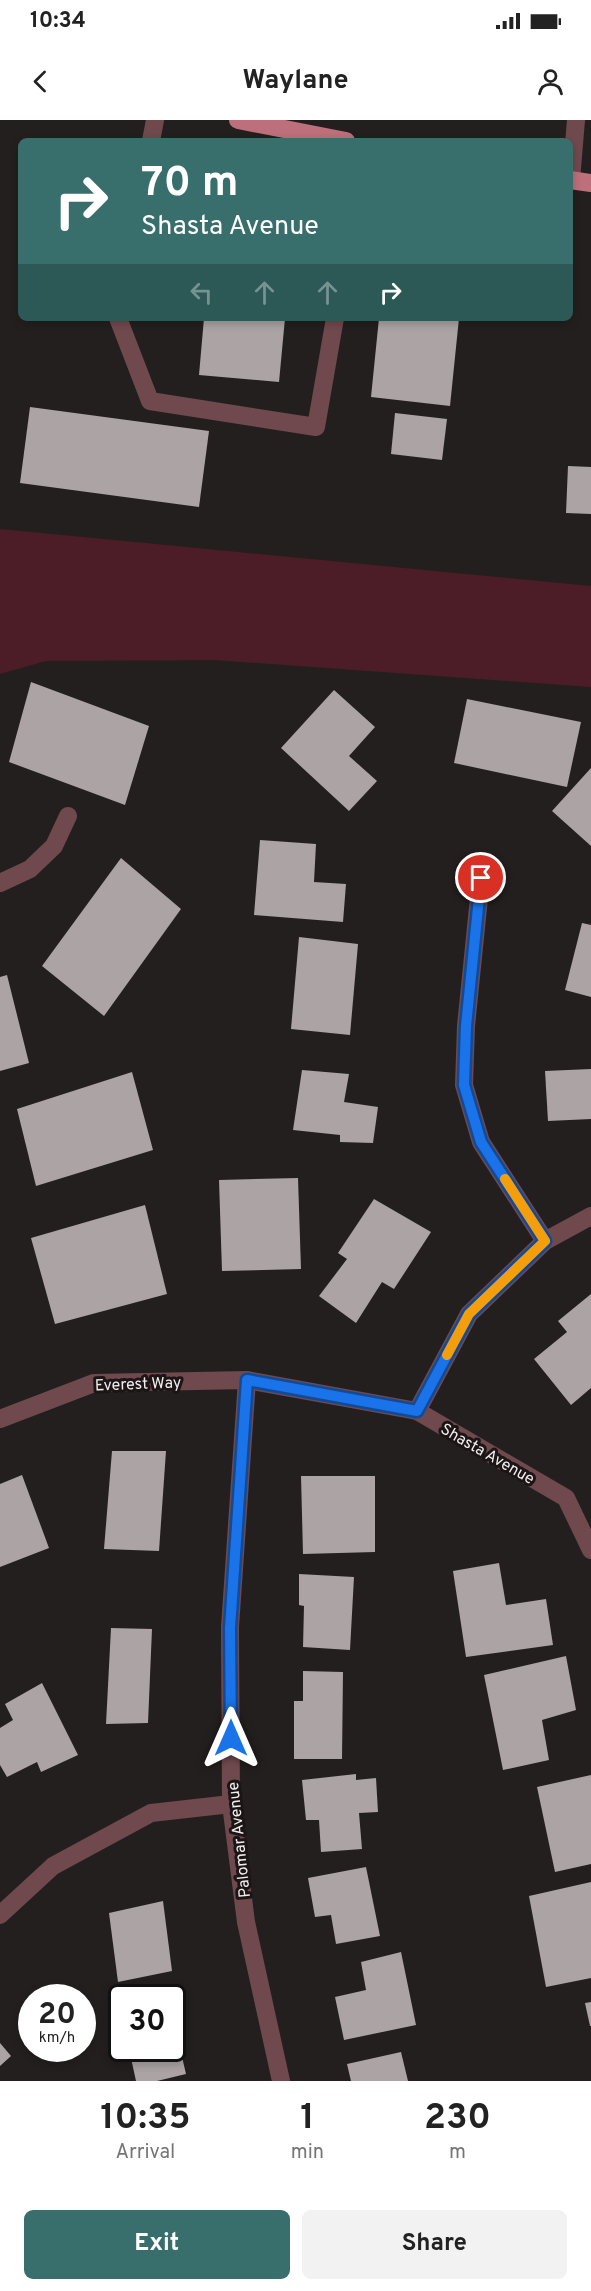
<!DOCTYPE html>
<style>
body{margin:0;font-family:Overpass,sans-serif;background:#f2f2f2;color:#222;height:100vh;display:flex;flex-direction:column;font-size:22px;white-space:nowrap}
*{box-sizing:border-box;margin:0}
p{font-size:20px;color:#767676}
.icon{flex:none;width:33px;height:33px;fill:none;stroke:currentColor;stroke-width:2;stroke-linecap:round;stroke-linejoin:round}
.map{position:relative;height:1961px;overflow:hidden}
.panel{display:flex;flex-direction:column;background:#fff;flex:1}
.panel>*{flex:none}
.guide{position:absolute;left:18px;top:18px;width:555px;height:183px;border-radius:9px;box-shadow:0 3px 9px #0003;background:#386f6c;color:#fff;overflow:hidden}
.speed{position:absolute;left:18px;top:1864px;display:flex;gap:12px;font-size:30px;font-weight:700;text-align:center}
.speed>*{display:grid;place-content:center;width:78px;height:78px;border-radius:50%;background:#fff;box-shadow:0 3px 9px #0003;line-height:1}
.speed small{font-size:15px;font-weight:400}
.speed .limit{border:3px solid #111;border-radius:9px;background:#fff;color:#111}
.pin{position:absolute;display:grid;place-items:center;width:51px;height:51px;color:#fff;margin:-26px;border:3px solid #fff;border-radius:50%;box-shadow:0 2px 6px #0007}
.me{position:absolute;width:66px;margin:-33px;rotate:0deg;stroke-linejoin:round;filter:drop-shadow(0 0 4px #0008)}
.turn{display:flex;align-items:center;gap:21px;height:126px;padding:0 24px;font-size:27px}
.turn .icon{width:78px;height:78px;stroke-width:2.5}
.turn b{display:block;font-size:42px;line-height:51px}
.lanes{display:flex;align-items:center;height:57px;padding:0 24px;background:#0003;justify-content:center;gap:30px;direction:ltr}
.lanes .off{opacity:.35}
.eta{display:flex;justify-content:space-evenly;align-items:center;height:102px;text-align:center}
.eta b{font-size:36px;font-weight:700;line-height:42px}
.action{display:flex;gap:12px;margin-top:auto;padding:12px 24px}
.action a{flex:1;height:69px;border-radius:9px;background:#386f6c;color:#fff;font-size:24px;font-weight:700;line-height:69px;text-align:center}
.action a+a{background:#f2f2f2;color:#222}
.status{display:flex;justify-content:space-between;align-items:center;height:42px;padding:0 30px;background:#fff;direction:ltr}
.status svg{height:16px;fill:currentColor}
header{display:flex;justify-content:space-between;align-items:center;height:78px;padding:0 24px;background:#fff;font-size:27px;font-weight:700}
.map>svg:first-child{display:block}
.green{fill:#4c1d26}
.building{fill:#aba3a4}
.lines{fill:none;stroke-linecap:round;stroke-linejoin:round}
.lane{stroke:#6f494e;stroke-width:18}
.street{stroke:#6f494e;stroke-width:18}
.primary{stroke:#bd6f7b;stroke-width:18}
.route-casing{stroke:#114b97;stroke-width:15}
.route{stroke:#1a73e8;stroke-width:10}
.slow{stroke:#f59e0b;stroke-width:10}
.labels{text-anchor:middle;stroke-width:6;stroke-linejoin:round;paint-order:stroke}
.street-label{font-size:16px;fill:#f2edee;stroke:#1b1516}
</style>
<div class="status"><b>10:34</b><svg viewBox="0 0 49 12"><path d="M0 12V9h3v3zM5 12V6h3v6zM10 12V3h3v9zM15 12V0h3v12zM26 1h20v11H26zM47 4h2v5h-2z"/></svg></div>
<header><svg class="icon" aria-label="back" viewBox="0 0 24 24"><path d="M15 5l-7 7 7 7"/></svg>Waylane<svg class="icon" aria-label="person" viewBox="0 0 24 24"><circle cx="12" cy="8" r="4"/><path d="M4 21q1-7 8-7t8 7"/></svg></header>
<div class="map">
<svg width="591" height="1961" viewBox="0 0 591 1961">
<rect width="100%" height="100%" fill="#241f1f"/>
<path class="green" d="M 0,409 L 591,466 L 591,567 L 214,540 L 46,541 L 0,554 Z"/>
<g class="building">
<path d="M 204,198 L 285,198 L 279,262 L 199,255 Z"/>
<path d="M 379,198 L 459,198 L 450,286 L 371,277 Z"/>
<path d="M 30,287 L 209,311 L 199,387 L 20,363 Z"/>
<path d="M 395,293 L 447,299 L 442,340 L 391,334 Z"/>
<path d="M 568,346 L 591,347 L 591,394 L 566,393 Z"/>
<path d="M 31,562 L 149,606 L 125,685 L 9,642 Z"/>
<path d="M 334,570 L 375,607 L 349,636 L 377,661 L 349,691 L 281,628 Z"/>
<path d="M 467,579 L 581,602 L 567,667 L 454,643 Z"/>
<path d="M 591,648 L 591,726 L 552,691 Z"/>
<path d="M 260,720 L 316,724 L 314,762 L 346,764 L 343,802 L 254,795 Z"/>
<path d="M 121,738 L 181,789 L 104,896 L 42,846 Z"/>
<path d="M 582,803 L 591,805 L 591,877 L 565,870 Z"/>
<path d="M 299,817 L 358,824 L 350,915 L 291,909 Z"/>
<path d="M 7,855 L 29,943 L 0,951 L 0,857 Z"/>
<path d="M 591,949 L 591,999 L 548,1001 L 545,951 Z"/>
<path d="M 302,950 L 349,954 L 344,982 L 378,987 L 373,1023 L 340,1022 L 340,1015 L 293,1010 Z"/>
<path d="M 132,952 L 153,1030 L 36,1066 L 17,989 Z"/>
<path d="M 298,1058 L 301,1149 L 222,1151 L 219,1060 Z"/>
<path d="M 374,1079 L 431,1112 L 394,1169 L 382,1162 L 356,1203 L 319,1176 L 347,1139 L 338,1133 Z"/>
<path d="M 145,1085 L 167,1174 L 55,1204 L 31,1118 Z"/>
<path d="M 591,1174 L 591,1268 L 571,1285 L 534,1239 L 567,1212 L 558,1201 Z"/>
<path d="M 112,1331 L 166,1331 L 159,1431 L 104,1429 Z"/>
<path d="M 22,1355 L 49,1428 L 0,1447 L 0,1364 Z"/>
<path d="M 301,1356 L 375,1356 L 375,1432 L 303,1434 Z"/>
<path d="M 499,1443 L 506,1485 L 546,1479 L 553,1525 L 466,1537 L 453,1451 Z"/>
<path d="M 299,1454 L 354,1457 L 350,1530 L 303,1527 L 304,1486 L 299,1485 Z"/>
<path d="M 111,1508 L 152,1509 L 148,1603 L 106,1604 Z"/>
<path d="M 566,1536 L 576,1590 L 542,1600 L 549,1640 L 503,1650 L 484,1555 Z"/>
<path d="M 303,1551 L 343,1552 L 342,1639 L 294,1639 L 294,1581 L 303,1581 Z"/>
<path d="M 42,1563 L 78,1635 L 41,1652 L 37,1642 L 7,1657 L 0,1645 L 0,1608 L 13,1600 L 5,1584 Z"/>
<path d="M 356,1654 L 356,1660 L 376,1658 L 378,1692 L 359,1693 L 362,1729 L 321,1732 L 319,1700 L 306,1700 L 302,1660 Z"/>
<path d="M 591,1655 L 591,1744 L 555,1752 L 537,1667 Z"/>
<path d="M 366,1747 L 380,1816 L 336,1824 L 331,1795 L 315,1797 L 308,1758 Z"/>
<path d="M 591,1762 L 591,1858 L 546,1867 L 529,1776 Z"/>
<path d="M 163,1781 L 172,1851 L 118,1862 L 109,1793 Z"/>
<path d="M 401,1832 L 416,1905 L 344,1920 L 335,1877 L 366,1870 L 361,1842 Z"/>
<path d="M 591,1882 L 591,1906 L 590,1906 L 585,1883 Z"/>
<path d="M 172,1894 L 186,1954 L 157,1961 L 136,1961 L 129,1929 L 172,1929 Z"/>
<path d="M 0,1923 L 11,1936 L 0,1946 Z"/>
<path d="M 401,1932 L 408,1961 L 351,1961 L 347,1944 Z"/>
</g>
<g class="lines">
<g class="lane">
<path d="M 151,21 L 155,0"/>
<path d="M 571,60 L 576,0"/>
<path d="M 118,198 L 150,281 L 316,307 L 335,198"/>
</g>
<g class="street">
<path d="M 481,758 L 466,906 L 464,965 L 481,1022 L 545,1121"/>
<path d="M 0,763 L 30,749 L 54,726 L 68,696"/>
<path d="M 247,1260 L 230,1507 L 231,1684 L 246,1802 L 281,1961"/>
<path d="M 417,1291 L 469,1194 L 545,1121 L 591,1096"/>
<path d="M 0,1299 L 94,1263 L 247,1260 L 417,1291 L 566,1378 L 591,1430"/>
<path d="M 0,1795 L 53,1746 L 151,1693 L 231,1684"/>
</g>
<g class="primary">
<path d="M 238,0 L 346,21"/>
<path d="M 570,60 L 591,63"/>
</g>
</g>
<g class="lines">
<g class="route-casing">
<path id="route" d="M 231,1618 L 230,1508 L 247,1260 L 417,1291 L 469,1194 L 545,1121 L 481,1022 L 464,965 L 466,906 L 481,758"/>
</g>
<use href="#route" class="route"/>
<path class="slow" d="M 447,1235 L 469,1194 L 545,1121 L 505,1059"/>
</g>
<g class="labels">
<g class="street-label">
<text transform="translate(138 1263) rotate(-2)" y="6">Everest Way</text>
<text transform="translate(488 1333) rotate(30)" y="6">Shasta Avenue</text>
<text transform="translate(238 1720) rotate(-96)" y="6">Palomar Avenue</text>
</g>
</g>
</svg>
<div class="speed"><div>20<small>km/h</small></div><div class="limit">30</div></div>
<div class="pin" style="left:481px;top:758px;background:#d93025"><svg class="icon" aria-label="arrive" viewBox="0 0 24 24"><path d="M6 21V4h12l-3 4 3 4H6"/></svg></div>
<svg class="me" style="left:231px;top:1618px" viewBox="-20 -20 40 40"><path d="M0-17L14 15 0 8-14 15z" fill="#1a73e8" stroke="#fff" stroke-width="4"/></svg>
<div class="guide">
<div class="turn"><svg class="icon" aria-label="right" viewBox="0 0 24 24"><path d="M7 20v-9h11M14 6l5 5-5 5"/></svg><div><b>70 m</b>Shasta Avenue</div></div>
<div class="lanes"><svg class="icon off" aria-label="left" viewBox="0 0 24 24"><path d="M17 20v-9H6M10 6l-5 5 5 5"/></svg><svg class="icon off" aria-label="ahead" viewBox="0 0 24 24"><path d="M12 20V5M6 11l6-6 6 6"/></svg><svg class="icon off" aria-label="ahead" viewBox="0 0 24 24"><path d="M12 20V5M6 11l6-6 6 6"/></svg><svg class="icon" aria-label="right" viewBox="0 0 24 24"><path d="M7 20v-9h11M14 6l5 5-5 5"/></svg></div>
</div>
</div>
<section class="panel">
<div class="eta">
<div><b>10:35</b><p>Arrival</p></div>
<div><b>1</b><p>min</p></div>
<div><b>230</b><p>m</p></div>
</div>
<div class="action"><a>Exit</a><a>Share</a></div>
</section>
